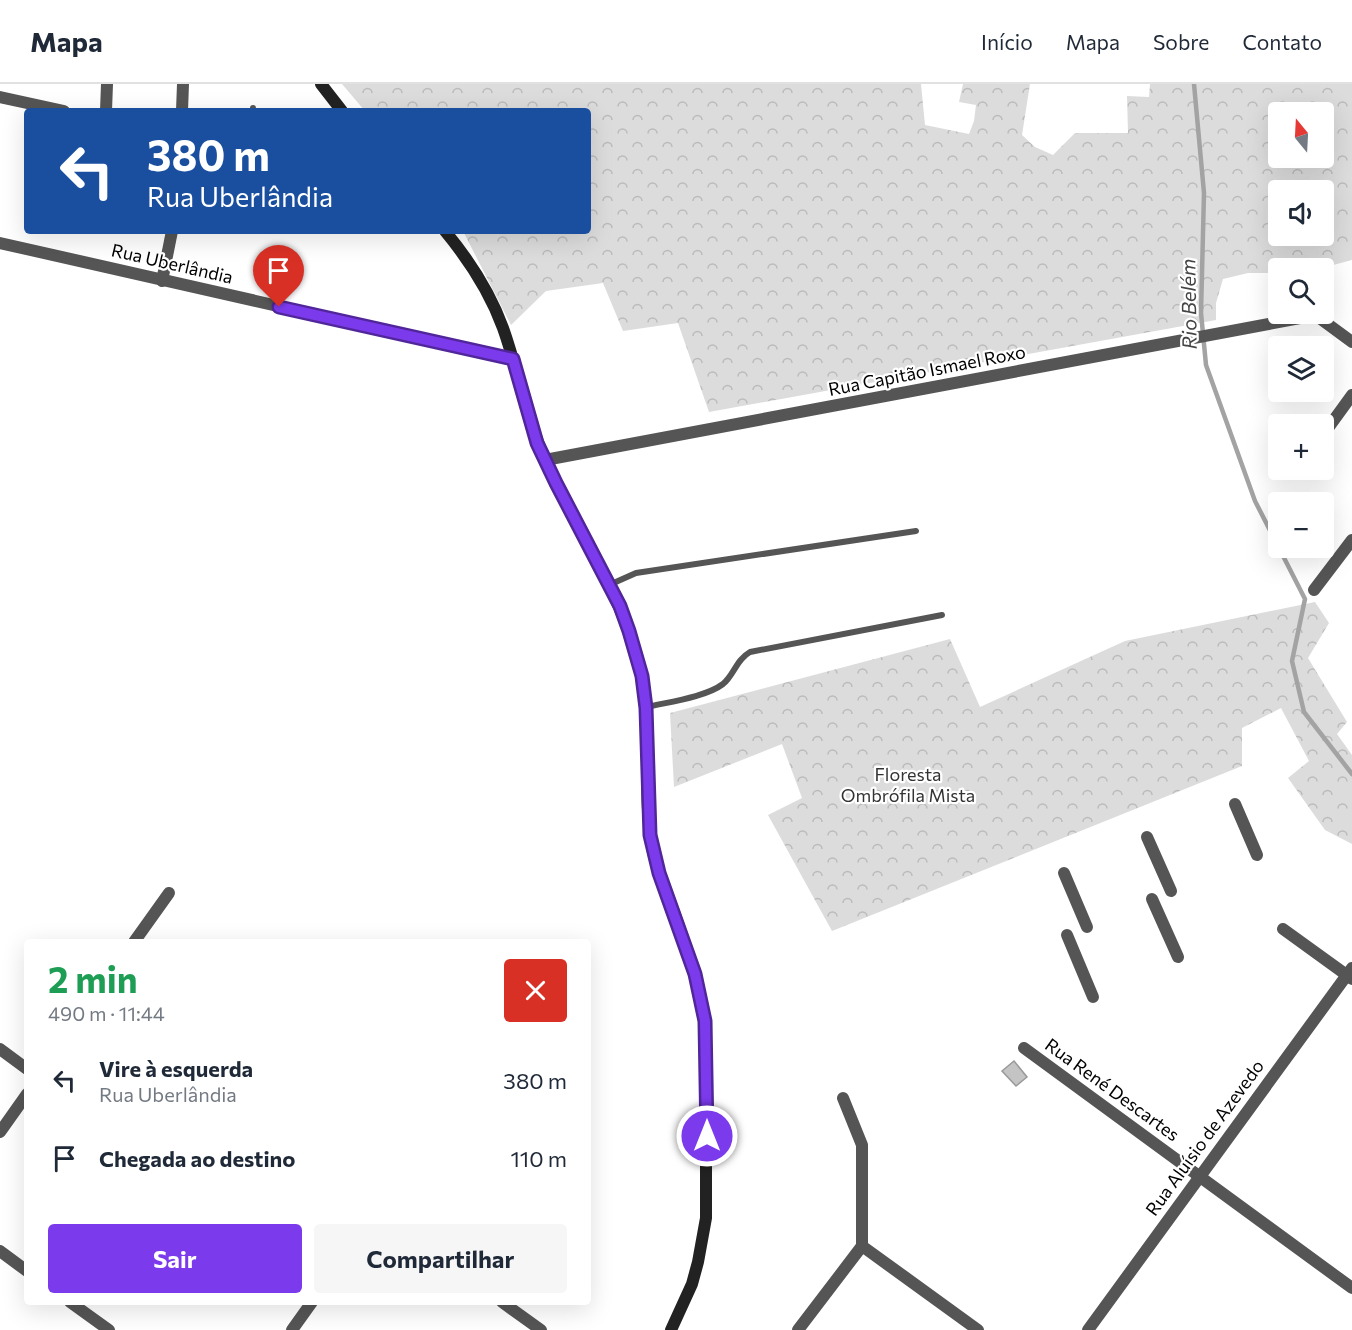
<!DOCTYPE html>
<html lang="pt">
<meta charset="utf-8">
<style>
body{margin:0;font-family:Commissioner,sans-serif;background:#f6f6f7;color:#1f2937;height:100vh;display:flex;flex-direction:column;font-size:22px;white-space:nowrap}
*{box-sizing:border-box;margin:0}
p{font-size:20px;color:#747a83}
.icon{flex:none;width:33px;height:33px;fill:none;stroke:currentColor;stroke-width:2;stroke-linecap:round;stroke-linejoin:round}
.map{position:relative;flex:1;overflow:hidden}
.sheet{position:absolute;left:24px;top:855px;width:567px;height:366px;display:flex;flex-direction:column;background:#fff;border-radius:6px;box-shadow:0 6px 24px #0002}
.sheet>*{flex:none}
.hud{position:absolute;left:24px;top:24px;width:567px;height:126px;border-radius:6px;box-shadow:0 6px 24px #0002;background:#1a4fa0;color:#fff;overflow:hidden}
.needle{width:39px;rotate:342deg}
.fabs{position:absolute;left:1268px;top:18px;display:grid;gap:12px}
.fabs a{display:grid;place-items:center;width:66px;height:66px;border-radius:6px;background:#fff;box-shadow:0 6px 24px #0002;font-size:30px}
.pin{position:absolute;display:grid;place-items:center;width:51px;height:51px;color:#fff;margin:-62px -26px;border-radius:50% 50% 50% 0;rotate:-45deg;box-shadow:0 0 6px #0007}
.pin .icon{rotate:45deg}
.me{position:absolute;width:66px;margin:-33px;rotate:0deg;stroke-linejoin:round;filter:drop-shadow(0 0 4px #0008)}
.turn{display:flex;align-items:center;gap:21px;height:126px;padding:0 24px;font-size:27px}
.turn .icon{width:78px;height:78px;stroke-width:2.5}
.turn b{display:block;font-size:42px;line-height:51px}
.round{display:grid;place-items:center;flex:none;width:63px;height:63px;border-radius:6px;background:#f6f6f7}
.overview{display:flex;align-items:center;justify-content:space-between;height:102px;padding:0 24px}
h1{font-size:36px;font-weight:700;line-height:45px;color:#1e9e55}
.cta{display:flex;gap:12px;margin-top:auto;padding:12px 24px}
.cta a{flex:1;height:69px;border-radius:6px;background:#7c3aed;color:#fff;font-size:24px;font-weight:700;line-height:69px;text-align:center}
.cta a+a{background:#f6f6f7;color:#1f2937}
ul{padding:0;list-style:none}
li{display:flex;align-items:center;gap:18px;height:78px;padding:0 24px}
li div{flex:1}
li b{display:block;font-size:22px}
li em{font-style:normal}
header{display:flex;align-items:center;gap:36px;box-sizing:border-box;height:84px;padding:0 30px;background:#fff;border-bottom:2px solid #e0e1e3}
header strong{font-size:28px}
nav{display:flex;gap:33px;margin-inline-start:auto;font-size:21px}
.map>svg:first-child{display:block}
.forest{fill:url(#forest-crowns);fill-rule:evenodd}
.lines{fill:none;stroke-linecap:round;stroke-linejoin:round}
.stream{stroke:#a3a3a3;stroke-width:4.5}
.building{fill:#c4c4c4;stroke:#999;stroke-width:1.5}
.service{stroke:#555;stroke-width:6}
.minor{stroke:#555;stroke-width:12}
.secondary{stroke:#222;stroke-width:12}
.route-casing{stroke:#51269a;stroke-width:15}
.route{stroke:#7c3aed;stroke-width:10}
.labels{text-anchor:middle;stroke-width:4.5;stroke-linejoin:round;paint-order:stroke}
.street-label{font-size:18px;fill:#000;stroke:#fff}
.park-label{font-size:18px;fill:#333;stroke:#fff}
.water-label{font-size:20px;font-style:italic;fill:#444;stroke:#fff}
</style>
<header>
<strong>Mapa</strong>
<nav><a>Início</a><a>Mapa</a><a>Sobre</a><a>Contato</a></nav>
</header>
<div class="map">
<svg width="1352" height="1246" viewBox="0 0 1352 1246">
<defs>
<pattern id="forest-crowns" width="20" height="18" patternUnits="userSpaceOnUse" patternTransform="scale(1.5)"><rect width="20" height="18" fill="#dcdcdc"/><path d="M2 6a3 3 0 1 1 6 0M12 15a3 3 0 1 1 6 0" fill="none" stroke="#bbb"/></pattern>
</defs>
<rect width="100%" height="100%" fill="#fff"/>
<g class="forest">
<path d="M 342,0 L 921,0 L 925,41 L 969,50 L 974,37 L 976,21 L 959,18 L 963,0 L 1030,0 L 1022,51 L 1035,63 L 1053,71 L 1075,49 L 1128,49 L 1127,12 L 1149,13 L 1150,0 L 1352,0 L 1352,176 L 1322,184 L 1278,184 L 1278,189 L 1248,189 L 1223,195 L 1216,219 L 1216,236 L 709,328 L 678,239 L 623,247 L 603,199 L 546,207 L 511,241 L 463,147 L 588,147 L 588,27 L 365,27 ZM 1278,28 L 1323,28 L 1323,74 L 1278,74 ZM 1278,106 L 1323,106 L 1323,152 L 1278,152 Z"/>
<path d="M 1315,518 L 1329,539 L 1308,574 L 1347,638 L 1337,650 L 1352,671 L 1352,760 L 1325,746 L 1288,694 L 1309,677 L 1281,624 L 1242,644 L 1242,682 L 832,847 L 768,731 L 802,714 L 782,660 L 674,703 L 670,629 L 950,555 L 980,623 L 1125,557 Z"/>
</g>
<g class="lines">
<g class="stream">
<path d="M 1194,0 L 1204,109 L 1201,229 L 1206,281 L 1255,417 L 1278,462"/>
<path d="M 1279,464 L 1305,515 L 1292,577 L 1304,628 L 1352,690"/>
</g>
</g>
<path class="building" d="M 1014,977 L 1027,993 L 1016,1002 L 1002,987 Z"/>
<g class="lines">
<g class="service">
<path d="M 253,24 L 253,27"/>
<path d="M 609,501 L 636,489 L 916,447"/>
<path d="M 647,623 C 668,618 706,613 723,600 C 734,591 736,576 750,568 L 942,531"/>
</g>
<g class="minor">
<path d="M 0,13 L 64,27"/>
<path d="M 106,27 L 107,0"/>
<path d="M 182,27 L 183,0"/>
<path d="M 0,159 L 512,275"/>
<path d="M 162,197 L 172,147"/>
<path d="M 1314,230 L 1352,258"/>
<path d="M 1323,351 L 1352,311"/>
<path d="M 545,376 L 1316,231"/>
<path d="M 1314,506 L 1352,456"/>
<path d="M 1235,720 L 1257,771"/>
<path d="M 1147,753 L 1171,807"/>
<path d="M 1064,789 L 1087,843"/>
<path d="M 1152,815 L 1178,873"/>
<path d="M 1283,845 L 1352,895"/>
<path d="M 1067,851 L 1093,913"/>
<path d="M 134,858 L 169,809"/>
<path d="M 1024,964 L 1352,1204"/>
<path d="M 0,965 L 27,985"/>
<path d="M 843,1014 L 862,1061 L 862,1162 L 978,1246"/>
<path d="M 0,1048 L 27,1010"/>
<path d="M 0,1167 L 27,1187"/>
<path d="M 70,1218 L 109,1246"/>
<path d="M 502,1218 L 541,1246"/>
<path d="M 292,1246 L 312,1218"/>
<path d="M 798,1246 L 862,1162"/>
<path d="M 1088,1246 L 1352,884"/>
</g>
<g class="secondary">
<path d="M 321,0 L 342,27"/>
<path d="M 445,147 C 469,176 490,208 503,244 C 518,286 526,332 544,373 C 575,447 625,512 642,592 C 654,650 641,710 653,768 C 658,789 666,808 674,828 C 689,871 704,913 706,959 L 706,1134 L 698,1178 L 692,1200 L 671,1246"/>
</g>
</g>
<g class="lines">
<g class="route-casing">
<path id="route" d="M 279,223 L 513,275 L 537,359 L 556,399 L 620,522 L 629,547 L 642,592 L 646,624 L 650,751 L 659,789 L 695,890 L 705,937 L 707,1052"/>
</g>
<use href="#route" class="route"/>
</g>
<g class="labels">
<g class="street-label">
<text transform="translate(172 180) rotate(13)" y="6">Rua Uberlândia</text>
<text transform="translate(927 287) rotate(-11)" y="6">Rua Capitão Ismael Roxo</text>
<text transform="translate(1112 1006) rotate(36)" y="6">Rua René Descartes</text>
<text transform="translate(1205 1054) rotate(-54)" y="6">Rua Aluísio de Azevedo</text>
</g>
<g class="park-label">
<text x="908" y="697">Floresta<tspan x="908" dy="21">Ombrófila Mista</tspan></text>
</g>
<g class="water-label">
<text transform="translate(1189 220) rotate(-91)" y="7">Rio Belém</text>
</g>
</g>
</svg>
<div class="fabs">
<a><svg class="needle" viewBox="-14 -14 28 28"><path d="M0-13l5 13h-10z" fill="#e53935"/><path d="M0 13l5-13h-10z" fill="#747a83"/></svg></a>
<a><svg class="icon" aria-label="sound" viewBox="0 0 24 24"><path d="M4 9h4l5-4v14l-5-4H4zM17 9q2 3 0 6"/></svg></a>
<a><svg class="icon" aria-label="search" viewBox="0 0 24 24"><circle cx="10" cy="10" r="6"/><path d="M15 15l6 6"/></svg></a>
<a><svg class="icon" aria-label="layers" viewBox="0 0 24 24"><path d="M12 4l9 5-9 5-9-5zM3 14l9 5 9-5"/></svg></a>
<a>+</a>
<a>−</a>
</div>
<div class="pin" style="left:279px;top:223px;background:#d93025"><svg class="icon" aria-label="arrive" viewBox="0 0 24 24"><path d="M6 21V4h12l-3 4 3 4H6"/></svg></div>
<svg class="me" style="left:707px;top:1052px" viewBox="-20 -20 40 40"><circle r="17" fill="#7c3aed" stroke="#fff" stroke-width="3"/><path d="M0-11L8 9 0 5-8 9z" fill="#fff"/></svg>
<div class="hud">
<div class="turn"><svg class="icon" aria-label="left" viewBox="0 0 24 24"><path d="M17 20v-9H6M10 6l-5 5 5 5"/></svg><div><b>380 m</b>Rua Uberlândia</div></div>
</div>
<section class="sheet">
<div class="overview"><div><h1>2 min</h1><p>490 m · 11:44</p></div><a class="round" style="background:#d93025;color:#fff"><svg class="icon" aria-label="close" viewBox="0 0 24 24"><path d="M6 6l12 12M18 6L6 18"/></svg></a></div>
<ul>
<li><svg class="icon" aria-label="left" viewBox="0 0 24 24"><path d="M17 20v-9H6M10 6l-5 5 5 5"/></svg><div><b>Vire à esquerda</b><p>Rua Uberlândia</p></div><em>380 m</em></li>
<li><svg class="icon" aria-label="arrive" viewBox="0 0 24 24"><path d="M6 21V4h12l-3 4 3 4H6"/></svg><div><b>Chegada ao destino</b></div><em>110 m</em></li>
</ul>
<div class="cta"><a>Sair</a><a>Compartilhar</a></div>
</section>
</div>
